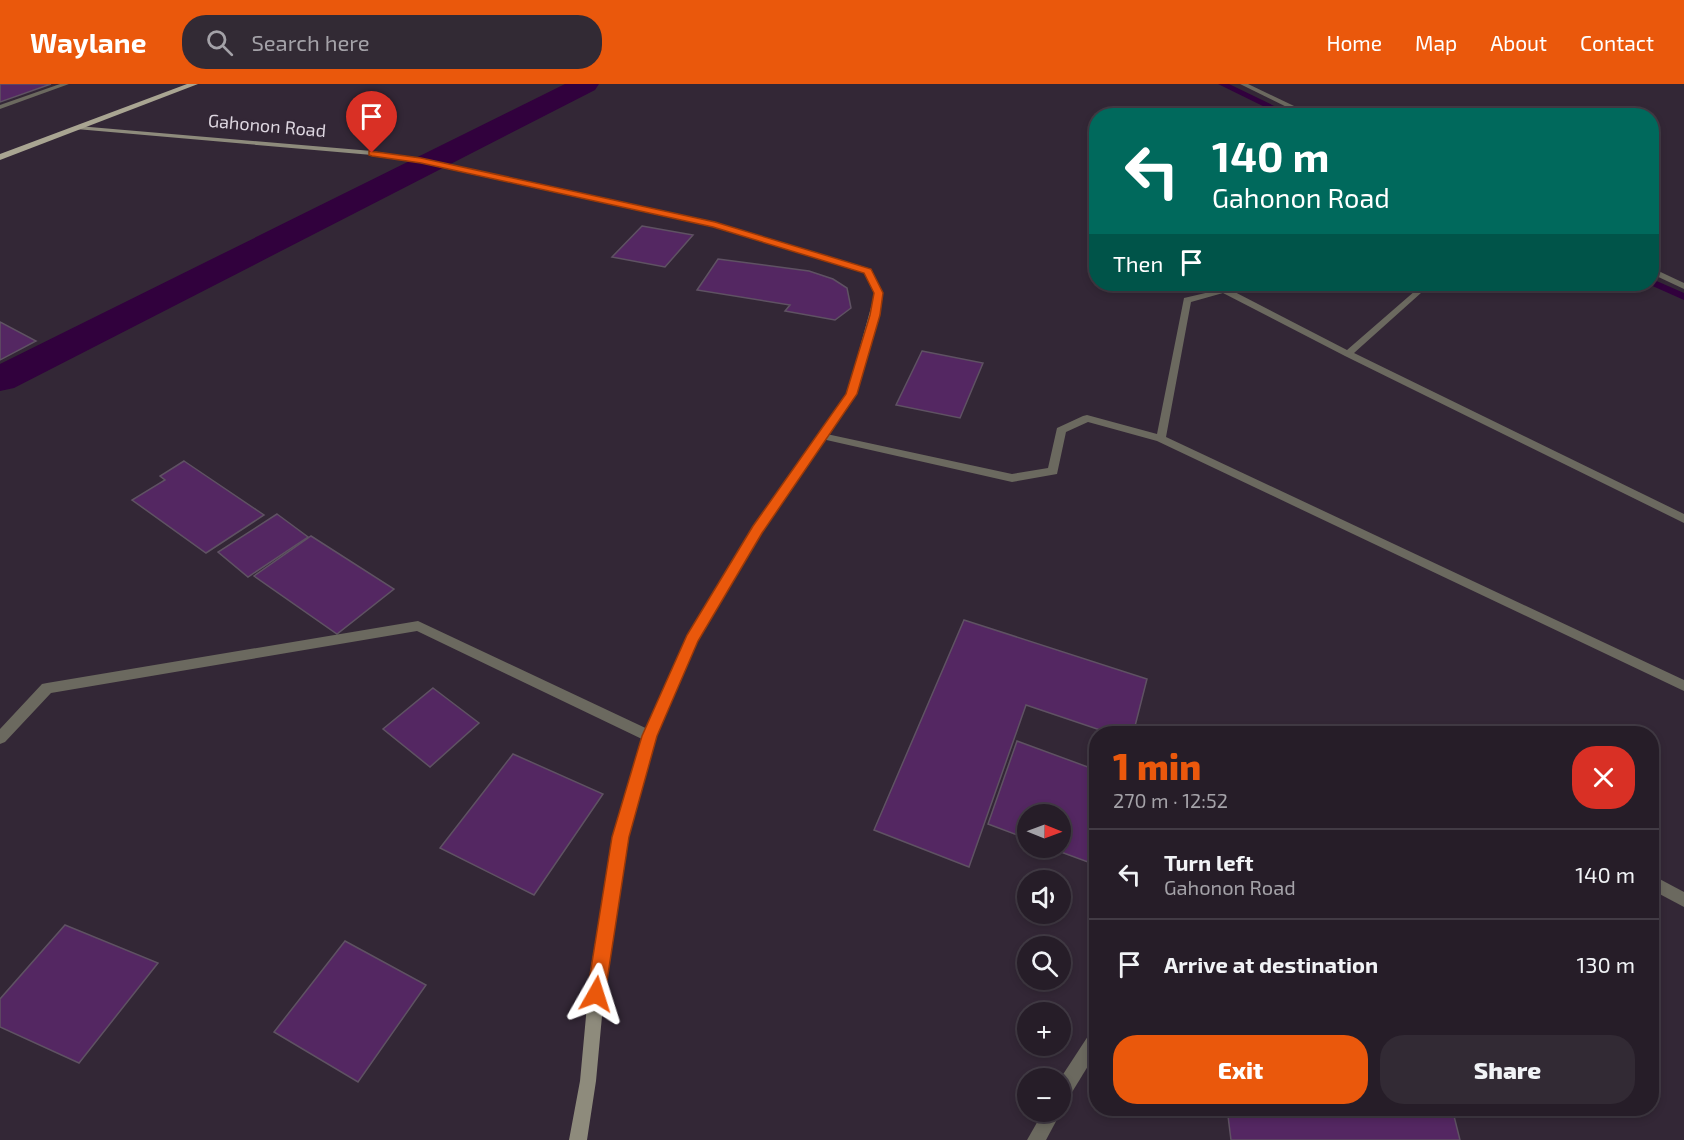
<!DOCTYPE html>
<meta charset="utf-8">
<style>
body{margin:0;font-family:"Exo 2",sans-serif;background:#322a34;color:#f1f3f6;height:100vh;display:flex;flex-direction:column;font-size:22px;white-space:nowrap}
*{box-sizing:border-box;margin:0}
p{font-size:20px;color:#a4a2a8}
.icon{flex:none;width:33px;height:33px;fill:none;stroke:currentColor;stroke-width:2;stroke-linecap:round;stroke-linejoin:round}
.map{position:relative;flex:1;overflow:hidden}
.sheet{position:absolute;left:1089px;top:642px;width:570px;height:390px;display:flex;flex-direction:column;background:#261d28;border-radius:24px;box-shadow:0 3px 9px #0003,0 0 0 2px #423b45}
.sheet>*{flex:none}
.banner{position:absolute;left:1089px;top:24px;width:570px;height:183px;border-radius:24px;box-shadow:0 3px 9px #0003,0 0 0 2px #423b45;background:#00695c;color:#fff;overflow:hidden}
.needle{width:39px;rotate:91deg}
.buttons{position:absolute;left:1017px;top:720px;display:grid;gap:12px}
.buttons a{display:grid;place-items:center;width:54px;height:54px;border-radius:50%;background:#261d28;box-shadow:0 3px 9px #0003,0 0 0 2px #423b45;font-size:30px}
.pin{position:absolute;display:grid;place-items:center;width:51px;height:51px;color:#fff;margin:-62px -26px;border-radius:50% 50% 50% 0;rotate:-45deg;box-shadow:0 0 6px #0007}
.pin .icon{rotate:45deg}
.me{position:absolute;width:66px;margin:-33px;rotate:6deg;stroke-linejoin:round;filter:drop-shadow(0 0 4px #0008)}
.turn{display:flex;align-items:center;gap:21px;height:126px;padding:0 24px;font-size:27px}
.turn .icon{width:78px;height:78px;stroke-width:2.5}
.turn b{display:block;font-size:42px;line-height:51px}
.then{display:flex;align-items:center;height:57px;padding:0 24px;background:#0003;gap:12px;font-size:22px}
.round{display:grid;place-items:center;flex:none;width:63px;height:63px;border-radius:24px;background:#322a34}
.summary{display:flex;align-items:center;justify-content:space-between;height:102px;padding:0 24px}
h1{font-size:36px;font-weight:800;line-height:45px;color:#ea580c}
.button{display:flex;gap:12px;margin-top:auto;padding:12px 24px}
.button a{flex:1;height:69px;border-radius:24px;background:#ea580c;color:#fff;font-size:24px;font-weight:800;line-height:69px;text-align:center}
.button a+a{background:#322a34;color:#f1f3f6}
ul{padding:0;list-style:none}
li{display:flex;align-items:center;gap:18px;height:90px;padding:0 24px;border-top:2px solid #423b45}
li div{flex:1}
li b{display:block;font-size:22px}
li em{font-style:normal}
header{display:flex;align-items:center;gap:36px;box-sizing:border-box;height:84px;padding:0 30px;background:#ea580c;color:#fff}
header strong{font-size:28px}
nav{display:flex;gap:33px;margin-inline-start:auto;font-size:21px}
.search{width:420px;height:54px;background:#322a34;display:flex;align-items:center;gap:15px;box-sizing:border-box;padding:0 21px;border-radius:24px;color:#a4a2a8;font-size:22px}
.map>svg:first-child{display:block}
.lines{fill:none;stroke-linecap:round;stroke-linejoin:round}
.stream{fill:#31013d;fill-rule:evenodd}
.canal{fill:#31013d;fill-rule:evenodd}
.building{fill:#542762;stroke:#5f5263;stroke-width:1.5}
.lane{fill:#6b695f;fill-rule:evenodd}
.street{fill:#6b695f;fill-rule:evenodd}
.secondary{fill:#8e8b7c;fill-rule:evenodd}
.primary{fill:#a9a592;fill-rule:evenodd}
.route{fill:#ea580c;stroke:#983908;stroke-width:1.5}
.labels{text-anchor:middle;stroke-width:4.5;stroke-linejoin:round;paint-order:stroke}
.street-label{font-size:18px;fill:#ddd6e0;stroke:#332736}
</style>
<header>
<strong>Waylane</strong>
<div class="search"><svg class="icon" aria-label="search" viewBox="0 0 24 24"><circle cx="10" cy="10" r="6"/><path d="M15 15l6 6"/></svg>Search here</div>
<nav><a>Home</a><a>Map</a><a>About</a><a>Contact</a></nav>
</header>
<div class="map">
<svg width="1684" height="1056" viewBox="0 0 1684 1056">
<rect width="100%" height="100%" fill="#332736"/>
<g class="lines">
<g class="stream">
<path d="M 1218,0 L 1229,0 L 1295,32 L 1283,32 Z"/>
<path d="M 1652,195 L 1684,209 L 1684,216 L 1648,200 L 1652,200 Z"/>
</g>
<path class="canal" d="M 565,0 L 599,0 L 595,6 L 14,304 L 0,307 L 0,280 Z"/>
</g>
<g class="building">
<path d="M 0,0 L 51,0 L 0,18 Z"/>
<path d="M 642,142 L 693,151 L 665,183 L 612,173 Z"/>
<path d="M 718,175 L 809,187 L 833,195 L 847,204 L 851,224 L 835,236 L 785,227 L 790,221 L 697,206 Z"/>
<path d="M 0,238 L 36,257 L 0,276 Z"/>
<path d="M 922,267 L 983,279 L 960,334 L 896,321 Z"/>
<path d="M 184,377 L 264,431 L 206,469 L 132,416 L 165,396 L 160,392 Z"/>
<path d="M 277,430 L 308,453 L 248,493 L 218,468 Z"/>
<path d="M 311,452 L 394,505 L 337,550 L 254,492 Z"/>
<path d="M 964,536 L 1147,595 L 1133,650 L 1112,650 L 1026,621 L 969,783 L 874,746 Z"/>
<path d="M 433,604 L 479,639 L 430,683 L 383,645 Z"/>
<path d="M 1017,657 L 1096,686 L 1096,781 L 1050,764 L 1060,764 L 1060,730 L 1028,730 L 1028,755 L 988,740 Z"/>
<path d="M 513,670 L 603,710 L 534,811 L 440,764 Z"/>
<path d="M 65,841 L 158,879 L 79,979 L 0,943 L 0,915 Z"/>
<path d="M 345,857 L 426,901 L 358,998 L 274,948 Z"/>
<path d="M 1227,1024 L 1452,1024 L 1460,1056 L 1231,1056 Z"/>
</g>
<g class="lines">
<g class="lane">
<path d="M 60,0 L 69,0 L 0,25 L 0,21 Z"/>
<path d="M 418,537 L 654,648 L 656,652 L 654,656 L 649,658 L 644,656 L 417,547 L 51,609 L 5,658 L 0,660 L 0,645 L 42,600 L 47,599 Z"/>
<path d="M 1652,791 L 1684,808 L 1684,823 L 1652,806 Z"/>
<path d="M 1096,947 L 1096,969 L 1066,1018 L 1060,1020 L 1060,995 L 1090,949 Z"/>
<path d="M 1043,1028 L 1061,1028 L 1046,1056 L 1027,1056 Z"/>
</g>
<g class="street">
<path d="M 1240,0 L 1248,0 L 1315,32 L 1305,32 Z"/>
<path d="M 1652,184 L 1684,199 L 1684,205 L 1652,190 Z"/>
<path d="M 1423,200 L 1431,200 L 1354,269 L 1684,430 L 1684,439 L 1345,272 L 1223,209 L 1191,218 L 1166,353 L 1684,596 L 1684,607 L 1157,357 L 1088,338 L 1066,348 L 1057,390 L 1012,398 L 822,355 L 817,352 L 822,349 L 1012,390 L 1048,384 L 1057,344 L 1083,332 L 1087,331 L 1157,350 L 1184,214 L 1227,204 L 1347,266 Z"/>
</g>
<path class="secondary" d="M 78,42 L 372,67 L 421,75 L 715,139 L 871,185 L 883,209 L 857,310 L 762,449 L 697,557 L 656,652 L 627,753 L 606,889 L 596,997 L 587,1056 L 569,1056 L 580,997 L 590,889 L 613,753 L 642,652 L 688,552 L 754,443 L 847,310 L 875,209 L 865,189 L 713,143 L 421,79 L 372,71 L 76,45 L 76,43 Z"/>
<path class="primary" d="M 187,0 L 198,0 L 0,76 L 0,70 Z"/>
</g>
<path class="route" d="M 369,67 L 421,74 L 715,138 L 871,185 L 883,209 L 880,231 L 857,310 L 762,449 L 698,557 L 657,652 L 629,753 L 605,910 L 602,917 L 596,919 L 589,917 L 587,910 L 612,753 L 642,652 L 687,551 L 753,442 L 846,310 L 870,231 L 874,209 L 864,189 L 713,143 L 421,79 L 372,72 L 369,71 Z"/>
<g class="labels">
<g class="street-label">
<text transform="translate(267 42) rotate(5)" y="6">Gahonon Road</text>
</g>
</g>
</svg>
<div class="buttons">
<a><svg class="needle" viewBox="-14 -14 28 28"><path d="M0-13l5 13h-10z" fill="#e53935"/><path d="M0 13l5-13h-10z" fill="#a4a2a8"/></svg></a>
<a><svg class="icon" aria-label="sound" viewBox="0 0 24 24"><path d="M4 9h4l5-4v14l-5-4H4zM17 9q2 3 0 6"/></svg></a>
<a><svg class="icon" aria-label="search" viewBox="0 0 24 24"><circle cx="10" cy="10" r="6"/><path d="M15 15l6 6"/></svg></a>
<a>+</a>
<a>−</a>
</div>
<div class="pin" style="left:372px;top:69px;background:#d93025"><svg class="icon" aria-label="arrive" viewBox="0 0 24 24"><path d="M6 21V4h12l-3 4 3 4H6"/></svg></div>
<svg class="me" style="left:596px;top:910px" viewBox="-20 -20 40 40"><path d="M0-17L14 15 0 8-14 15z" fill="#ea580c" stroke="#fff" stroke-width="4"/></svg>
<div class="banner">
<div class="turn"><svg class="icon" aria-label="left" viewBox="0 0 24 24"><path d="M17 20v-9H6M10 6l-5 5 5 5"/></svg><div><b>140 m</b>Gahonon Road</div></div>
<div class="then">Then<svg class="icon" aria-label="arrive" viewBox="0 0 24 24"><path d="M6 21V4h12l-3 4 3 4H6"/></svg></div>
</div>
<section class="sheet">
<div class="summary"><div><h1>1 min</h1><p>270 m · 12:52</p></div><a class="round" style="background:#d93025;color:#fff"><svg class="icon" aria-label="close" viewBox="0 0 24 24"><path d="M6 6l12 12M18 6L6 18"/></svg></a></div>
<ul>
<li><svg class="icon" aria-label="left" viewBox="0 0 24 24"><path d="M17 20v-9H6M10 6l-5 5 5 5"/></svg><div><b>Turn left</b><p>Gahonon Road</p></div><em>140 m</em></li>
<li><svg class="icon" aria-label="arrive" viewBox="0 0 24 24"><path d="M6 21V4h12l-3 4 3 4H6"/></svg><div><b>Arrive at destination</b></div><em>130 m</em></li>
</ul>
<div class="button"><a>Exit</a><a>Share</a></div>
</section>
</div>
